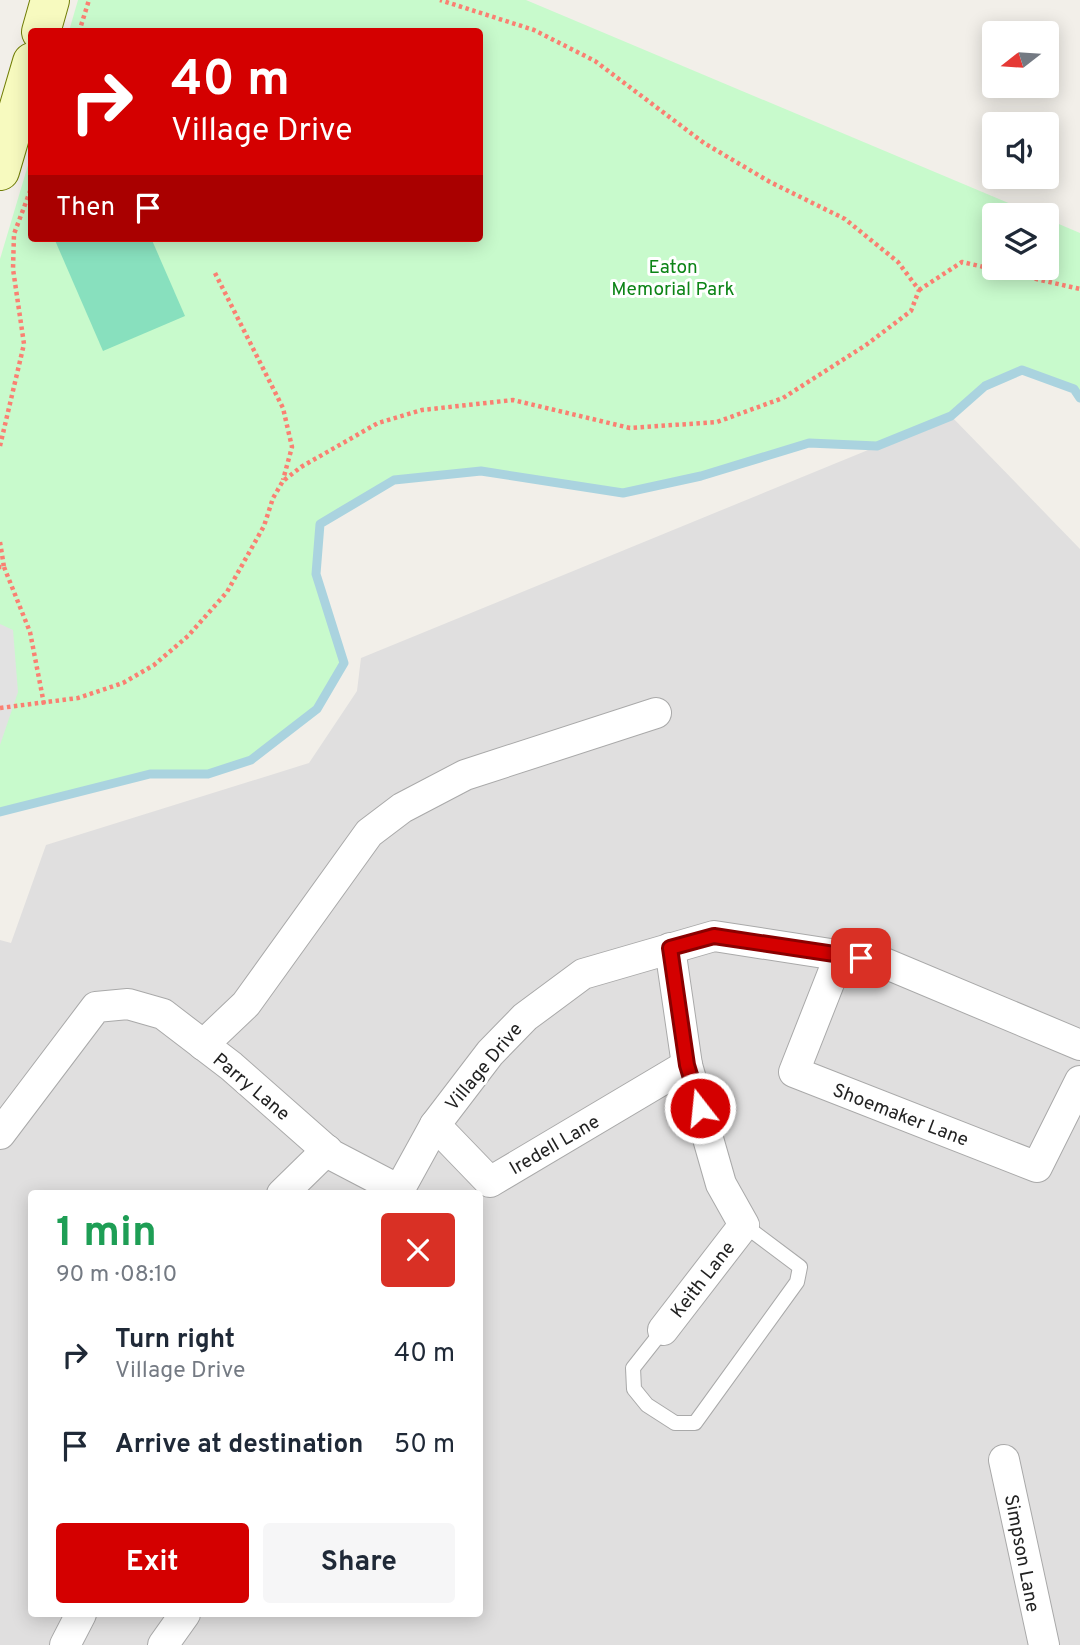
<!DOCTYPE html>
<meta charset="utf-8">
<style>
body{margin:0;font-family:Overpass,sans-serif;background:#f6f6f7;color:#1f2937;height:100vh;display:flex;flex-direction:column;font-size:26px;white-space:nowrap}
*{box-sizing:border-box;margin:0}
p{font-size:23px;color:#747a83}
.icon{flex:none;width:38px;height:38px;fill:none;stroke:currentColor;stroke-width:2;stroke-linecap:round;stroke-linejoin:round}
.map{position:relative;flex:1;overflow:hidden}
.sheet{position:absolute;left:28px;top:1190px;width:455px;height:427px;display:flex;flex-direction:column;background:#fff;border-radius:7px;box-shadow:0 4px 18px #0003}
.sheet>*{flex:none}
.guide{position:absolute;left:28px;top:28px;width:455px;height:214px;border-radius:7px;box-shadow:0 4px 18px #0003;background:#d40000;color:#fff;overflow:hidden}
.needle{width:46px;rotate:253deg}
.fabs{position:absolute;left:982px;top:21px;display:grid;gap:14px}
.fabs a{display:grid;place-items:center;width:77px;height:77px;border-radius:7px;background:#fff;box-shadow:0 4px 18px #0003;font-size:35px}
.pin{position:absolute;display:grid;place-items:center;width:60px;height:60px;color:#fff;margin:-30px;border-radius:14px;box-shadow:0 4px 10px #0006}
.me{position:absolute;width:77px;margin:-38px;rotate:344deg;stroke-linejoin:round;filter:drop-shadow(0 0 5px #0008)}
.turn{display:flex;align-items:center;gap:24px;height:147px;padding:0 28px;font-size:32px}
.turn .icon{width:91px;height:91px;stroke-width:2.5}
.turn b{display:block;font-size:49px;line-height:60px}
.then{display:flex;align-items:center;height:66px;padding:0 28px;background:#0003;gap:14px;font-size:26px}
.round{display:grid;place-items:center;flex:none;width:74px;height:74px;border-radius:7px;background:#f6f6f7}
.summary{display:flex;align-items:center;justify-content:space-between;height:119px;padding:0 28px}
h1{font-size:42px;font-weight:700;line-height:52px;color:#1e9e55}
.button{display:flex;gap:14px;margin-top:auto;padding:14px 28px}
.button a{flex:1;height:80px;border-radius:7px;background:#d40000;color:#fff;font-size:28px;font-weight:700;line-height:80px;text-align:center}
.button a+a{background:#f6f6f7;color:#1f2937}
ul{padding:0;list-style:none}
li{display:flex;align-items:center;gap:21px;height:91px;padding:0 28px}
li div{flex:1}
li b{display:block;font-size:26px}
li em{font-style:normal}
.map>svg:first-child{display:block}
.residential{fill:#e0dfdf;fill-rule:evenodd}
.park{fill:#c8facc}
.pitch{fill:#88e0be}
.parking{fill:#e2e2e2}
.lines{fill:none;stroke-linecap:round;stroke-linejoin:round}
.stream{stroke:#aad3df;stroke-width:9}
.lane-casing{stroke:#a9a9a9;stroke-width:16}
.street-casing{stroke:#a9a9a9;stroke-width:32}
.secondary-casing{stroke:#707d05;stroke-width:40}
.path{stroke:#fa8072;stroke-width:4.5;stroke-dasharray:3.5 3.5;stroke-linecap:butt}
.lane{stroke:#fff;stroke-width:14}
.street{stroke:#fff;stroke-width:30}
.secondary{stroke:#f7fabf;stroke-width:38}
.route-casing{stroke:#8a0000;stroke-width:18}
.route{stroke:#d40000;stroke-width:12}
.labels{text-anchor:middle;stroke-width:6;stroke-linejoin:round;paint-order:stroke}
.park-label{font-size:19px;fill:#0c8416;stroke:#fff}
.street-label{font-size:19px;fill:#222;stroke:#fff}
</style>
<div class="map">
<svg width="1080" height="1645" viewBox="0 0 1080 1645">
<rect width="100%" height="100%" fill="#f2efe9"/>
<path class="residential" d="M 951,416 L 1080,549 L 1080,1645 L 0,1645 L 0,940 L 11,943 L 46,845 L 309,763 L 357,691 L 361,658 ZM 32,1194 L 480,1194 L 480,1614 L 32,1614 Z"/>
<path class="park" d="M 78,0 L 526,0 L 1037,215 L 994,215 L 994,268 L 1046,268 L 1047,219 L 1080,233 L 1080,398 L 1074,388 L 1022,370 L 985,386 L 951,416 L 877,446 L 809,443 L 701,476 L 623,493 L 481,471 L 394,480 L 320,524 L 316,574 L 344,663 L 317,709 L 251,760 L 208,774 L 150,774 L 0,811 L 0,259 L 31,155 L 32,238 L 480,238 L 480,32 L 69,31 Z"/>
<path class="pitch" d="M 54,238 L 151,238 L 185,316 L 103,351 Z"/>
<path class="parking" d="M 0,624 L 13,630 L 18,692 L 0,745 Z"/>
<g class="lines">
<path class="stream" d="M 0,812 L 150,774 L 208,774 L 251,760 L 317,709 L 344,663 L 316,574 L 320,524 L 394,480 L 481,471 L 623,493 L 701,476 L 809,443 L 877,446 L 951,416 L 985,386 L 1022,370 L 1074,389 L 1080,398"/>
<g class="lane-casing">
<path id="lane" d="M 663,1330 L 633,1368 L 634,1389 L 647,1405 L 675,1423 L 695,1423 L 797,1282 L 800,1267 L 744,1225"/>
</g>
<g class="street-casing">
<g id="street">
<path d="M 840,955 L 794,1072 L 1037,1167 L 1080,1081"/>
<path d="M 203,1045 L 246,1004 L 369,833 L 402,808 L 465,775 L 656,713"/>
<path d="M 435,1125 L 490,1182 L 687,1065"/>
<path d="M 0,1134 L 96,1007 L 128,1004 L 163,1014 L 231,1066 L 332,1155 L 399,1190"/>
<path d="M 282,1194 L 327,1150"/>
<path d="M 397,1194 L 435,1125 L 490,1053 L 525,1017 L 583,974 L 714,936 L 882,962 L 1080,1045"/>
<path d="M 663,1330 L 744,1225 L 721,1184 L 687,1065 L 670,948"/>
<path d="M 1004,1460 L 1044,1645"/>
<path d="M 65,1645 L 81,1614"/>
<path d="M 163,1645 L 185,1614"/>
</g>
</g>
<g class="secondary-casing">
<g id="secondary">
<path d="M 41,32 L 50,0"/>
<path d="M 0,171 L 32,62"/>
</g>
</g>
<g class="path">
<path d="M 79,32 L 89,0"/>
<path d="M 215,273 L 283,408 L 292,447 L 283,480"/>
<path d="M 919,290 L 962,262 L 1080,289"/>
<path d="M 0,446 L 24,344 L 13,269 L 14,234 L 32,186"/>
<path d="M 0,542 L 4,567 L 0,567"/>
<path d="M 4,567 L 30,632 L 44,704"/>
<path d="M 0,708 L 78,698 L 123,683 L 154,665 L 188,636 L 227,592 L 264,526 L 273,498 L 283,481 L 301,467 L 378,423 L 422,410 L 513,400 L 630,428 L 717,422 L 783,398 L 866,345 L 911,311 L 919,290 L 898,262 L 845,219 L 770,182 L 704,143 L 595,61 L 534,30 L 440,0"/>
</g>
<use href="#lane" class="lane"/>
<use href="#street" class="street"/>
<use href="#secondary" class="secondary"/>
</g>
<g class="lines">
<g class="route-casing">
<path id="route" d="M 700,1108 L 687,1065 L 670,948 L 714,936 L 861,958"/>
</g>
<use href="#route" class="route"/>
</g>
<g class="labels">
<g class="park-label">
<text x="673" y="273">Eaton<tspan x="673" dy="22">Memorial Park</tspan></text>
</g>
<g class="street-label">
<text transform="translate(483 1066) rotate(-50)" y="7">Village Drive</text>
<text transform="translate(252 1086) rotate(40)" y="7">Parry Lane</text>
<text transform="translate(901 1114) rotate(21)" y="7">Shoemaker Lane</text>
<text transform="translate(554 1144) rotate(-30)" y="7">Iredell Lane</text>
<text transform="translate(702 1279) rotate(-52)" y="7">Keith Lane</text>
<text transform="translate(1023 1553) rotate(79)" y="7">Simpson Lane</text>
</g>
</g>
</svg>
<div class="fabs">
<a><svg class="needle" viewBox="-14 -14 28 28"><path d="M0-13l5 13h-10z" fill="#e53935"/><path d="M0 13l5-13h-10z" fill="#747a83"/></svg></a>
<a><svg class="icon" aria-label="sound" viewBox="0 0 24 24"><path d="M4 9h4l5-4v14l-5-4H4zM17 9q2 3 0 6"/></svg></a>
<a><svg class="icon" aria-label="layers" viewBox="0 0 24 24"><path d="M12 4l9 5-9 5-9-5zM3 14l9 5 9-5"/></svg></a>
</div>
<div class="pin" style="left:861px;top:958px;background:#d93025"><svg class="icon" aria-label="arrive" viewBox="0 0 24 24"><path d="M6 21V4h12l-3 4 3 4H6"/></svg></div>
<svg class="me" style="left:700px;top:1108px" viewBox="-20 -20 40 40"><circle r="17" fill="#d40000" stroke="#fff" stroke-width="3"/><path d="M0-11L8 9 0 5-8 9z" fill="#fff"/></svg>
<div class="guide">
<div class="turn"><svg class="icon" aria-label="right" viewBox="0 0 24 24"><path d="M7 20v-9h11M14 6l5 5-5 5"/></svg><div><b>40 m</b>Village Drive</div></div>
<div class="then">Then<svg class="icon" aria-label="arrive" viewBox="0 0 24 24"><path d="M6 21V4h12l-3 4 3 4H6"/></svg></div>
</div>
<section class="sheet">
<div class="summary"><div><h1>1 min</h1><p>90 m · 08:10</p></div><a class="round" style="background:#d93025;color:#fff"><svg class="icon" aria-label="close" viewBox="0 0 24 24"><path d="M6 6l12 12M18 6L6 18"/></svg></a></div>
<ul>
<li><svg class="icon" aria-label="right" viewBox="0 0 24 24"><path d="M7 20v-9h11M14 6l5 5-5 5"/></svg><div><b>Turn right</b><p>Village Drive</p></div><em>40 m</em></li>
<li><svg class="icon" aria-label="arrive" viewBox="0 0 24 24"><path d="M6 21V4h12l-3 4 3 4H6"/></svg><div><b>Arrive at destination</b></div><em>50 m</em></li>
</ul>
<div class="button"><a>Exit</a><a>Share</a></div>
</section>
</div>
